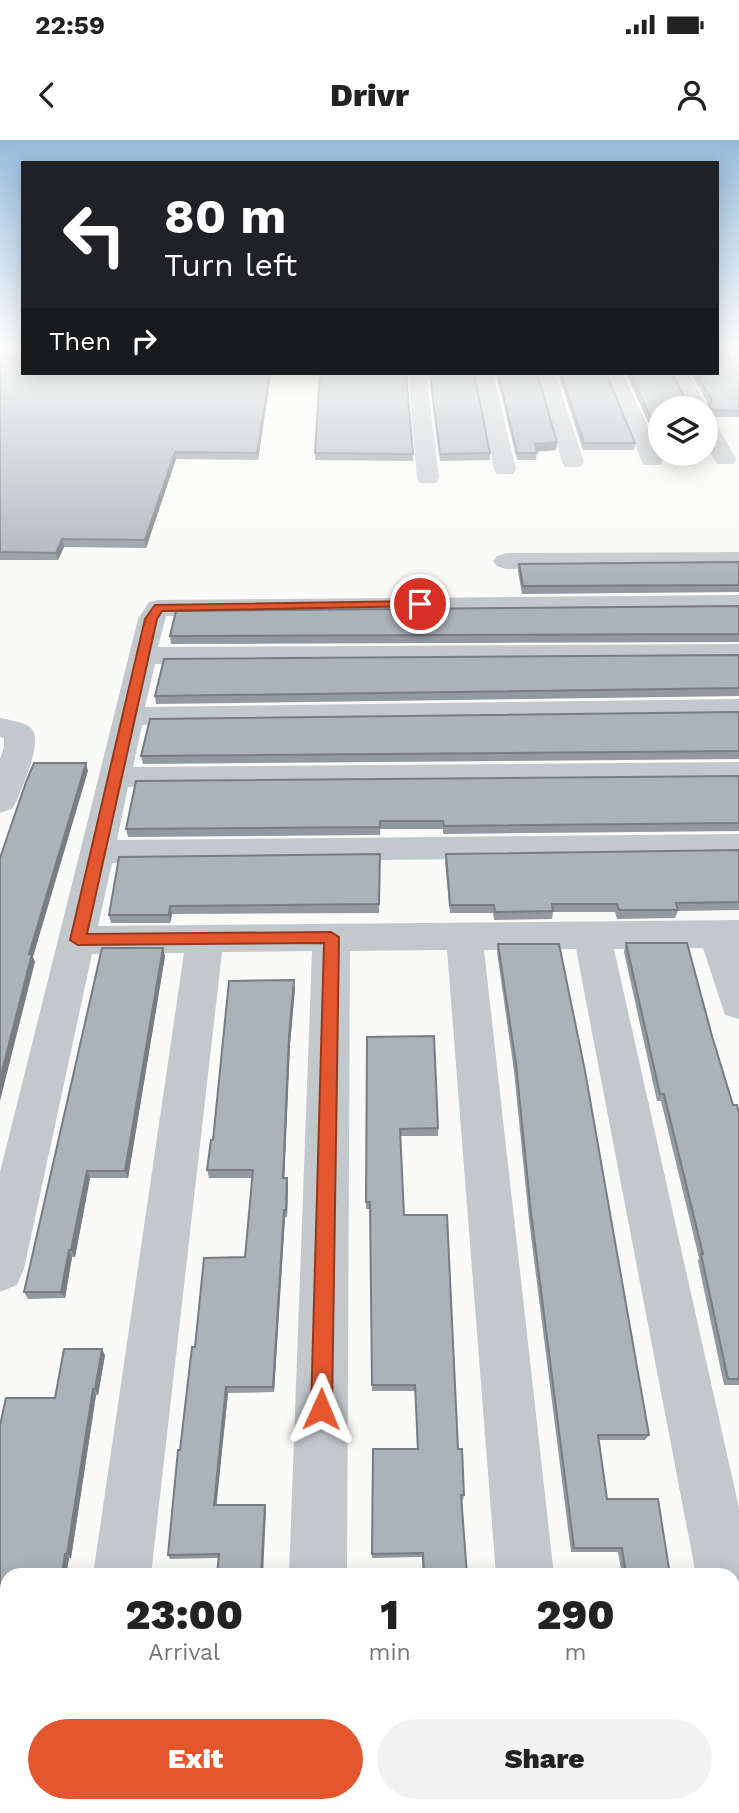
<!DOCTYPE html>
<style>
body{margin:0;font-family:"Work Sans",sans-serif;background:#f2f2f2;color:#222;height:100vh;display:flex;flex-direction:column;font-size:26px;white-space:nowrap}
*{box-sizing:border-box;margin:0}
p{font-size:23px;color:#767676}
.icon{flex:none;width:38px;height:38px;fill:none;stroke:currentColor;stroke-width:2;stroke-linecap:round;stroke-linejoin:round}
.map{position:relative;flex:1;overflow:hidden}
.drawer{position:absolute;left:0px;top:1428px;width:740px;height:245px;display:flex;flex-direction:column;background:#fff;border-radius:21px 21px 0 0;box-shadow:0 4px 18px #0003}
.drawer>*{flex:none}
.guide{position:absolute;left:21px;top:21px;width:698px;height:214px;border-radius:0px;box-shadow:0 4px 18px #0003;background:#202124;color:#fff;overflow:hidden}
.controls{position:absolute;left:648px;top:256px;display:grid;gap:14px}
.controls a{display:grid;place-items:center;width:70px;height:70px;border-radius:50%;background:#fff;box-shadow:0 4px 18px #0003;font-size:35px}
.pin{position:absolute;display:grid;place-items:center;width:60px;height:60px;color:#fff;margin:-30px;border:4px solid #fff;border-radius:50%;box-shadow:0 2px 7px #0007}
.me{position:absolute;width:77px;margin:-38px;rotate:1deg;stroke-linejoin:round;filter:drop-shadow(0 0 5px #0008)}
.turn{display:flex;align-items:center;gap:24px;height:147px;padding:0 28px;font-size:32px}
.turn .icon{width:91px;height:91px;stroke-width:2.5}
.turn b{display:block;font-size:49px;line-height:60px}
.then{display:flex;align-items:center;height:66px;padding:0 28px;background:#0003;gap:14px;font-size:26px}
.eta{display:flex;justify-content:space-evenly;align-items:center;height:119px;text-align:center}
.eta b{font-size:42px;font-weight:800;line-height:49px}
.cta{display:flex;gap:14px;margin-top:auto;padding:14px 28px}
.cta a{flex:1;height:80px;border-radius:42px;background:#e4572e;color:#fff;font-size:28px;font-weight:800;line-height:80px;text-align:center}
.cta a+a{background:#f2f2f2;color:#222}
.status{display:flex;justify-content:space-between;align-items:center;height:49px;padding:0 35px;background:#fff;direction:ltr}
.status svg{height:19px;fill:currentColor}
header{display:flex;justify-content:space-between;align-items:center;height:91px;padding:0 28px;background:#fff;font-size:32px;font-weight:800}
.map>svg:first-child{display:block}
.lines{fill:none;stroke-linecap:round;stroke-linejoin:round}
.minor{fill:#c3c8cc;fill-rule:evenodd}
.wall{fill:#929a9f}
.shaded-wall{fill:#777d82}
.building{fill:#aab3b9;stroke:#777d82;stroke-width:2}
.route{fill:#e4572e;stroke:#94391e;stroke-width:2}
</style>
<div class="status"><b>22:59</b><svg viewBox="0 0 49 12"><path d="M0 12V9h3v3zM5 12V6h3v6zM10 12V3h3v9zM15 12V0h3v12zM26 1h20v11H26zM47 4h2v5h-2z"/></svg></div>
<header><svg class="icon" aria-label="back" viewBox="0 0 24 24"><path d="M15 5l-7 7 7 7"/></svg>Drivr<svg class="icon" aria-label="person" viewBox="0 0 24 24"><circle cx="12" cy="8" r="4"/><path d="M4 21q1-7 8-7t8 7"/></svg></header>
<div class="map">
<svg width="739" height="1673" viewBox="0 0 739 1673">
<rect width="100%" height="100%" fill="#fafaf8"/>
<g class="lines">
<g class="minor">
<path d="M 720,207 L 738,207 L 739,229 L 732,227 Z"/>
<path d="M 408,233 L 426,233 L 439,338 L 436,343 L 420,343 L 417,338 Z"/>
<path d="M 475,233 L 493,233 L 516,329 L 513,334 L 497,334 L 494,329 Z"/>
<path d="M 537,233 L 555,233 L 584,322 L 581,327 L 565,327 L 562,322 Z"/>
<path d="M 605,233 L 623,233 L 663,320 L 660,325 L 644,325 L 641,320 Z"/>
<path d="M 670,233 L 688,233 L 708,268 L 705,272 L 705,268 L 688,268 Z"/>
<path d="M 705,276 L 712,278 L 715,282 L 736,319 L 733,324 L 717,324 C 706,307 705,295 705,276 Z"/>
<path d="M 739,412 L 739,426 L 506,429 L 497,426 L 493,421 L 497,416 L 506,413 Z"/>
<path d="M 739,455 L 739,471 L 166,476 L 158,507 L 739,504 L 739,520 L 155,524 L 145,567 L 739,559 L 739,577 L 142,585 L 133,627 L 739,622 L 739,642 L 128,647 L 117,700 L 739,694 L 739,716 L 112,723 L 98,786 L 739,780 L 739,879 L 725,875 L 703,808 L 614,809 L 739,1368 L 739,1531 L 733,1529 L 733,1435 L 696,1435 L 576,809 L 484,810 L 554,1435 L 496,1435 L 447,810 L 350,811 L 347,1435 L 289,1435 L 312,811 L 222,812 L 151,1435 L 93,1435 L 184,813 L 92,814 L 24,1129 L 17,1145 L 0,1152 L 0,1032 L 138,479 L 149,462 L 158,460 Z"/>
<path d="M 0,578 C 9,580 25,582 31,588 C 44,601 22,647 16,662 L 12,669 L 0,673 L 0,619 L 4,607 L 4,598 L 0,597 Z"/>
<path d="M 60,1666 L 126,1666 L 125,1673 L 59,1673 Z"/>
<rect x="280" y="1666" width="66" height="7"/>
<rect x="514" y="1666" width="66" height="7"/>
</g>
</g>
<g class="wall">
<path d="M 0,207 L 23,233 L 271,233 L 258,320 L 176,319 L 146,408 L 64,407 L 58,420 L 0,420 Z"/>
<path d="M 731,222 L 739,225 L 739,277 L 715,277 L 707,274 L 709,265 L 691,233 L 718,233 Z"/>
<path d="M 429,233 L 474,233 L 490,313 L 490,320 L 440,321 Z"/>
<path d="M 496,233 L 537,233 L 557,302 L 556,310 L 537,311 L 536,320 L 517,320 Z"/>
<path d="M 558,233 L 606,233 L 635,303 L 634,310 L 583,310 Z"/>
<path d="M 626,233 L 672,233 L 660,268 L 660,302 L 657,302 Z"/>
<path d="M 315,313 L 413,314 L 413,321 L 315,320 Z"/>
<path d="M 739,422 L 739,452 L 522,454 L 518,431 L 519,424 Z"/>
<path d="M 739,466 L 739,502 L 171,504 L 170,496 Z"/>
<path d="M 739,515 L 739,556 L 156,564 L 155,556 Z"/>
<path d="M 739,572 L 739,619 L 143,624 L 141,616 Z"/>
<path d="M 739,636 L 739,691 L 443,694 L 443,689 L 380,689 L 380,695 L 128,697 L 126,689 Z"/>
<path d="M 739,710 L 739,770 L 678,771 L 675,778 L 617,779 L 615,772 L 553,772 L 552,779 L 494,780 L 493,773 L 450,773 L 445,722 L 446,714 Z"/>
<path d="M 380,714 L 379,773 L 172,774 L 170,783 L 111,783 L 109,775 Z"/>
<path d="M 626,803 L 712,896 L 733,965 L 739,973 L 739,1245 L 724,1245 L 698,1121 L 699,1118 L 661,961 L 657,961 L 624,812 Z"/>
<path d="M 498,804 L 649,1295 L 645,1300 L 599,1300 L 607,1359 L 670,1435 L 622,1435 L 618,1412 L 571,1412 L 529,1080 L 514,931 L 497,812 Z"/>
<path d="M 165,816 L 128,1038 L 90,1038 L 75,1117 L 72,1117 L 65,1158 L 28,1159 L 24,1152 Z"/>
<path d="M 295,848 L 290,904 L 284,1038 L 287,1038 L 288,1046 L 287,1077 L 285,1077 L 274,1252 L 228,1253 L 216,1365 L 266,1370 L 218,1418 L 170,1419 L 168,1415 L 195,1207 L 245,1117 L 252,1038 L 209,1038 L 207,1030 L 213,1000 Z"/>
<path d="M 367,897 L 438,988 L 438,996 L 400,996 L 404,1075 L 458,1309 L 464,1355 L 463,1360 L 462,1360 L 467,1435 L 423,1435 L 422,1417 L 372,1418 L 373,1309 L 417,1309 L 415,1251 L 372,1251 L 370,1069 L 366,1069 Z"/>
<path d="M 105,1215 L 98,1255 L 96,1255 L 71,1418 L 69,1418 L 66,1435 L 7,1435 L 7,1481 L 0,1481 L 0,1285 L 55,1258 Z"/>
<path d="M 596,1666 L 708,1666 L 709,1673 L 597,1673 Z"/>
</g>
<g class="shaded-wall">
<path d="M 270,233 L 271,233 L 258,320 L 257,313 Z"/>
<path d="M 557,302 L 556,310 L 535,312 L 535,304 Z"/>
<path d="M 175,312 L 176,319 L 146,408 L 145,400 Z"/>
<path d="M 62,399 L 64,407 L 58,420 L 56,413 Z"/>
<path d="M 86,623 L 88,631 L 33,817 L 35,822 L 0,961 L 0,939 L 29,814 Z"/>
<path d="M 170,766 L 172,774 L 170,783 L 169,775 Z"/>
<path d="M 163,808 L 165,816 L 128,1038 L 125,1031 Z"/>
<path d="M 294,840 L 295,848 L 290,904 L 284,1046 L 283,1038 L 289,896 Z"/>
<path d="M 87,1031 L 90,1038 L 75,1117 L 71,1110 Z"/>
<path d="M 287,1038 L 288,1046 L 287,1077 L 286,1070 Z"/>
<path d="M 284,1070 L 285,1077 L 274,1252 L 273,1247 Z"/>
<path d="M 69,1110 L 72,1117 L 65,1158 L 61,1152 Z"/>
<path d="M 102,1209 L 105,1215 L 98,1255 L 95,1249 Z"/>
<path d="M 226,1247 L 228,1253 L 216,1370 L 214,1365 Z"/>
<path d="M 93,1249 L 96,1255 L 71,1418 L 67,1414 Z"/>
<path d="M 265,1365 L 266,1370 L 263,1435 L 261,1435 Z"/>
<path d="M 65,1414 L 69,1418 L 66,1435 L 62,1435 Z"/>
</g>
<g class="building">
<path d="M 0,207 L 23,207 L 23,233 L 270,233 L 257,313 L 175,312 L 145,400 L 62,399 L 56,413 L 0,412 Z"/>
<path d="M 718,207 L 723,207 L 731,222 L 739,225 L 739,271 L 716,270 L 708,267 L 712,260 L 696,233 L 718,233 Z"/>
<path d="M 320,233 L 406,233 L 413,314 L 315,313 Z"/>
<path d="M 430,233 L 474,233 L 490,313 L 440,314 Z"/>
<path d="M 498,233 L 537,233 L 557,302 L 535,304 L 537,313 L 517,313 Z"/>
<path d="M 561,233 L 606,233 L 635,303 L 584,303 Z"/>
<path d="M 630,233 L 672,233 L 687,262 L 704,264 L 705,268 L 660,268 L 659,295 Z"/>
<path d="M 739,422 L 739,445 L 523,446 L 519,424 Z"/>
<path d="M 739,466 L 739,494 L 170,496 L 176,471 Z"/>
<path d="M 739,515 L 739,548 L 155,556 L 164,519 Z"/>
<path d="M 739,572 L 739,611 L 141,616 L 150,579 Z"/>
<path d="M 34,623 L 86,623 L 29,814 L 32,814 L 0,939 L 0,718 L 26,642 Z"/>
<path d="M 739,636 L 739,683 L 444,686 L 443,681 L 380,681 L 380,687 L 126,689 L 136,641 Z"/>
<path d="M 739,710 L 739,762 L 676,763 L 678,770 L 619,770 L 617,764 L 552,764 L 553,771 L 495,772 L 494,765 L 450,765 L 446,714 Z"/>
<path d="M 380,714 L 379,764 L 170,766 L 169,775 L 109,775 L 119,717 Z"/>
<path d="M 626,803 L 687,803 L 712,896 L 733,965 L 737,965 L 739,973 L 739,1239 L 728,1239 L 701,1114 L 703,1114 L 664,954 L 660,954 Z"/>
<path d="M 498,804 L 559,804 L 585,931 L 649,1295 L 598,1295 L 607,1359 L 658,1359 L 670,1435 L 626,1435 L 622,1408 L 574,1408 L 531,1073 L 516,924 Z"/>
<path d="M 102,808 L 163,808 L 125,1031 L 87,1031 L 71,1110 L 69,1110 L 61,1152 L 24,1152 Z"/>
<path d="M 294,840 L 289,896 L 283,1038 L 287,1038 L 286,1070 L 284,1070 L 273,1247 L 226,1247 L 214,1365 L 265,1365 L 261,1435 L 217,1435 L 219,1414 L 168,1415 L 178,1310 L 180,1310 L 192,1207 L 195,1207 L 204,1118 L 245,1117 L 253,1030 L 207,1030 L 211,1000 L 213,1000 L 229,841 Z"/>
<path d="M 434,896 L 438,988 L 400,989 L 404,1075 L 447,1075 L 458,1309 L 462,1309 L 464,1355 L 461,1355 L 467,1435 L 424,1435 L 423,1413 L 372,1414 L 373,1309 L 418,1309 L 415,1245 L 372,1245 L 370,1062 L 366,1062 L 367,897 Z"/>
<path d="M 64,1209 L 102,1209 L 95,1249 L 93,1249 L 67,1414 L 65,1414 L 62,1435 L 7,1435 L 7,1477 L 0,1477 L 0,1285 L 6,1258 L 55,1258 Z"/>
<path d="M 7,1507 L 7,1548 L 0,1548 L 0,1546 Z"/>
<path d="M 600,1666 L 708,1666 L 709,1673 L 601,1673 Z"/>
</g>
<linearGradient id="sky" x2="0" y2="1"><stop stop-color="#96bcdc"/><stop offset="0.47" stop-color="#fdfdfc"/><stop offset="1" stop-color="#fdfdfc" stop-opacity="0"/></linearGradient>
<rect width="739" height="442" fill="url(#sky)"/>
<path class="route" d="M 420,461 L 424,462 L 424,466 L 162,471 L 157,479 L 87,794 L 331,792 L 339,797 L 332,1269 L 329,1276 L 321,1279 L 314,1276 L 311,1269 L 324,803 L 78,805 L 70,800 L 145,479 L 155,465 Z"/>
</svg>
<div class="controls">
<a><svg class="icon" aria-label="layers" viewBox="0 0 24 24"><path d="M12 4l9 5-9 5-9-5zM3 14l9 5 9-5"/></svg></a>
</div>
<div class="pin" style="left:420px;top:464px;background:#d93025"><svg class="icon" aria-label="arrive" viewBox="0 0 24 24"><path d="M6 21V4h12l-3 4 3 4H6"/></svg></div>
<svg class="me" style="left:321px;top:1269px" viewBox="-20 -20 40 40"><path d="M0-17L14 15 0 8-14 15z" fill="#e4572e" stroke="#fff" stroke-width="4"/></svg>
<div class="guide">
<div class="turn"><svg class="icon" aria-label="left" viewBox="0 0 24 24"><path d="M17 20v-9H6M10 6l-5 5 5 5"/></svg><div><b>80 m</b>Turn left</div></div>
<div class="then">Then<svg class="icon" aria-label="right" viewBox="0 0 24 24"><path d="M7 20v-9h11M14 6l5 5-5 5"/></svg></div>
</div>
<section class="drawer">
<div class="eta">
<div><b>23:00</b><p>Arrival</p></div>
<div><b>1</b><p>min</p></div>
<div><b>290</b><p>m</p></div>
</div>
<div class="cta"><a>Exit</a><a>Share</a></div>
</section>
</div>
